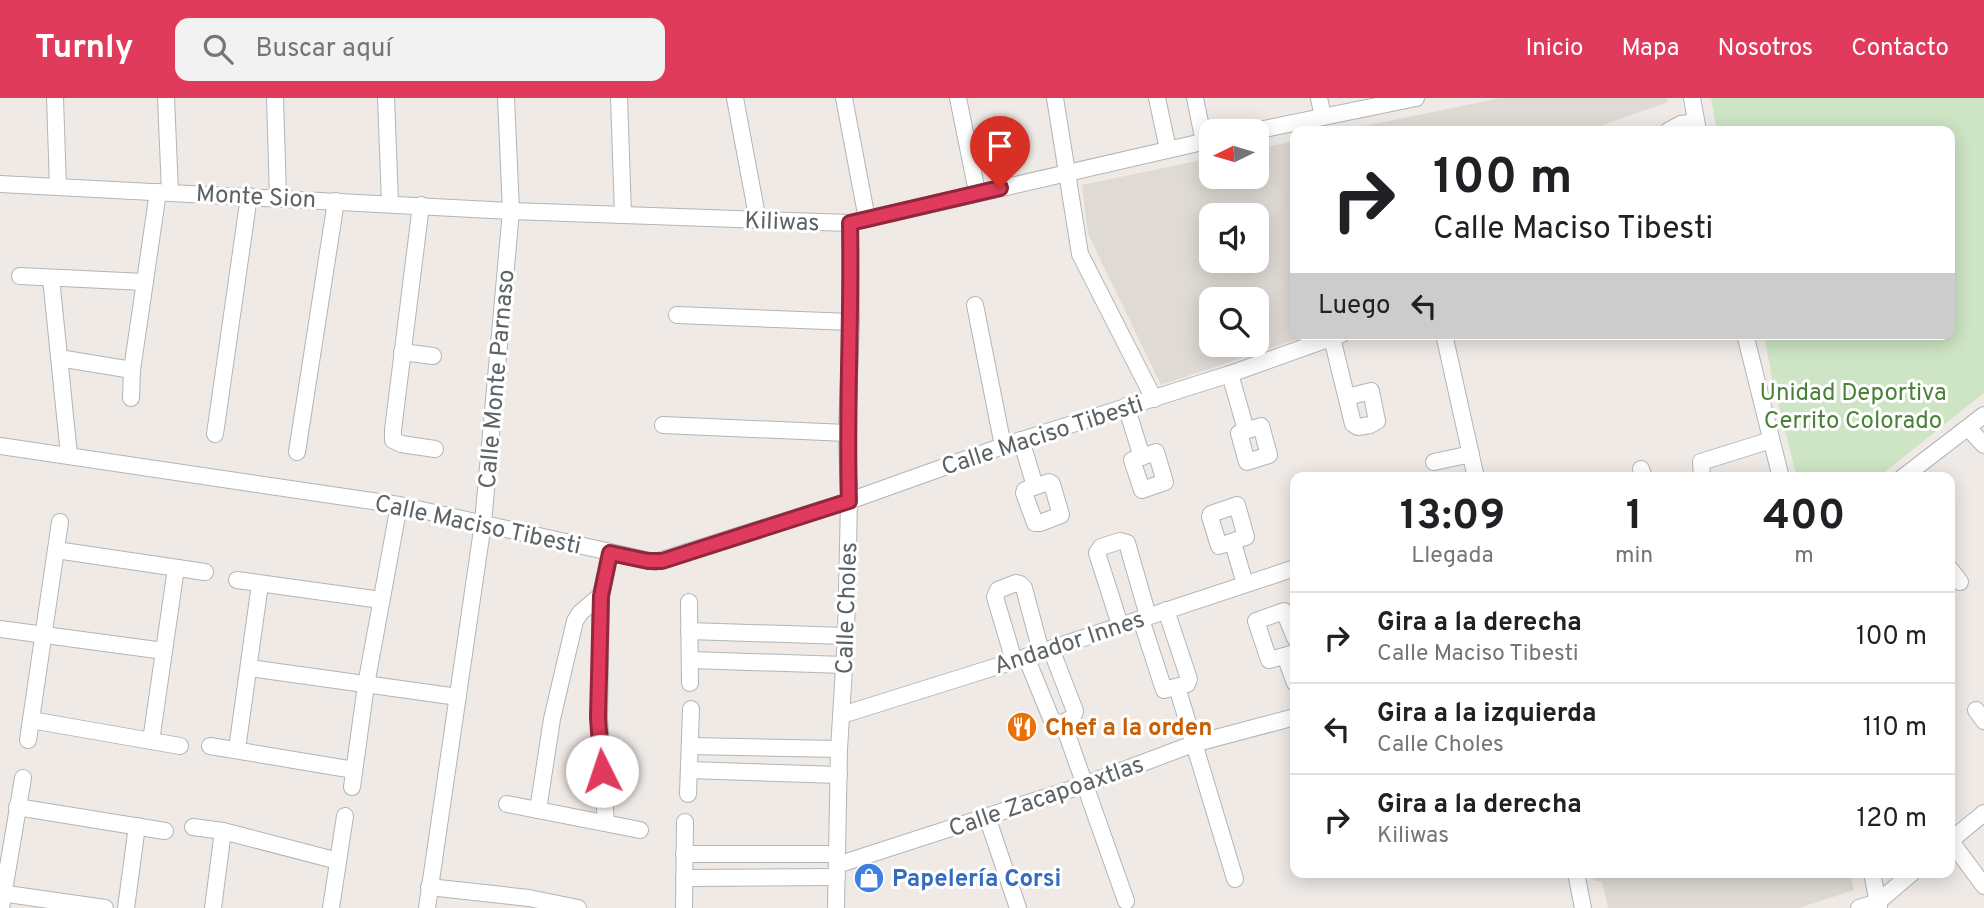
<!DOCTYPE html>
<html lang="es">
<meta charset="utf-8">
<style>
body{margin:0;font-family:Overpass,sans-serif;background:#f2f2f2;color:#202124;height:100vh;display:flex;flex-direction:column;font-size:26px;white-space:nowrap}
*{box-sizing:border-box;margin:0}
p{font-size:23px;color:#757577}
.icon{flex:none;width:38px;height:38px;fill:none;stroke:currentColor;stroke-width:2;stroke-linecap:round;stroke-linejoin:round}
.map{position:relative;flex:1;overflow:hidden}
.details{position:absolute;left:1290px;top:374px;width:665px;height:406px;display:flex;flex-direction:column;background:#fff;border-radius:14px;box-shadow:0 4px 18px #0003}
.details>*{flex:none}
.hud{position:absolute;left:1290px;top:28px;width:665px;height:214px;border-radius:14px;box-shadow:0 4px 18px #0003;background:#fff;color:#202124;overflow:hidden}
.needle{width:46px;rotate:265deg}
.tools{position:absolute;left:1199px;top:21px;display:grid;gap:14px}
.tools a{display:grid;place-items:center;width:70px;height:70px;border-radius:14px;background:#fff;box-shadow:0 4px 18px #0003;font-size:35px}
.pin{position:absolute;display:grid;place-items:center;width:60px;height:60px;color:#fff;margin:-72px -30px;border-radius:50% 50% 50% 0;rotate:-45deg;box-shadow:0 0 7px #0007}
.pin .icon{rotate:45deg}
.me{position:absolute;width:77px;margin:-38px;rotate:356deg;stroke-linejoin:round;filter:drop-shadow(0 0 5px #0008)}
.turn{display:flex;align-items:center;gap:24px;height:147px;padding:0 28px;font-size:32px}
.turn .icon{width:91px;height:91px;stroke-width:2.5}
.turn b{display:block;font-size:49px;line-height:60px}
.then{display:flex;align-items:center;height:66px;padding:0 28px;background:#0003;gap:14px;font-size:26px}
.eta{display:flex;justify-content:space-evenly;align-items:center;height:119px;text-align:center}
.eta b{font-size:42px;font-weight:700;line-height:49px}
ul{padding:0;list-style:none}
li{display:flex;align-items:center;gap:21px;height:91px;padding:0 28px;border-top:2px solid #e0e0e0}
li div{flex:1}
li b{display:block;font-size:26px}
li em{font-style:normal}
header{display:flex;align-items:center;gap:42px;box-sizing:border-box;height:98px;padding:0 35px;background:#e03b5c;color:#fff}
header strong{font-size:33px}
nav{display:flex;gap:38px;margin-inline-start:auto;font-size:24px}
.search{width:490px;height:63px;background:#f2f2f2;display:flex;align-items:center;gap:18px;box-sizing:border-box;padding:0 24px;border-radius:14px;color:#757577;font-size:26px}
.map>svg:first-child{display:block}
.education{fill:#dfdad4;fill-rule:evenodd}
.green{fill:#cde5c4}
.lines{fill:none;stroke-linecap:round;stroke-linejoin:round}
.minor-casing{stroke:#b1b5b7;stroke-width:18}
.minor{stroke:#fff;stroke-width:16}
.route-casing{stroke:#92263c;stroke-width:18}
.route{stroke:#e03b5c;stroke-width:12}
.labels{text-anchor:middle;stroke-width:6;stroke-linejoin:round;paint-order:stroke}
.street-label{font-size:24px;fill:#5d6365;stroke:#fff}
.park-label{font-size:24px;fill:#4a8139;stroke:#fff}
.food-label{font-size:24px;font-weight:bold;fill:#c56008;stroke:#fff;text-anchor:start}
.shop-label{font-size:24px;font-weight:bold;fill:#366cbe;stroke:#fff;text-anchor:start}
</style>
<header>
<strong>Turnly</strong>
<div class="search"><svg class="icon" aria-label="search" viewBox="0 0 24 24"><circle cx="10" cy="10" r="6"/><path d="M15 15l6 6"/></svg>Buscar aquí</div>
<nav><a>Inicio</a><a>Mapa</a><a>Nosotros</a><a>Contacto</a></nav>
</header>
<div class="map">
<svg width="1984" height="810" viewBox="0 0 1984 810">
<rect width="100%" height="100%" fill="#efeae6"/>
<g class="education">
<path d="M 1501,0 L 1667,0 L 1668,4 L 1586,33 L 1340,33 Z"/>
<path d="M 1295,43 L 1295,236 L 1313,236 L 1161,287 L 1088,136 L 1082,87 L 1211,60 L 1211,79 L 1256,79 L 1257,51 ZM 1256,117 L 1256,163 L 1211,163 L 1211,117 ZM 1211,201 L 1256,201 L 1256,247 L 1211,247 Z"/>
<path d="M 1594,775 L 1850,775 L 1854,792 L 1799,810 L 1608,810 L 1602,784 L 1593,782 Z"/>
</g>
<path class="green" d="M 1711,0 L 1984,0 L 1984,295 L 1877,380 L 1797,380 L 1772,280 L 1764,236 L 1950,236 L 1950,33 L 1717,33 Z"/>
<g class="lines">
<g class="minor-casing">
<g id="minor">
<path d="M 55,0 L 58,89"/>
<path d="M 166,0 L 170,94"/>
<path d="M 275,0 L 278,99"/>
<path d="M 386,0 L 390,105"/>
<path d="M 619,0 L 623,116"/>
<path d="M 735,0 L 758,123"/>
<path d="M 844,0 L 867,121"/>
<path d="M 958,0 L 977,94"/>
<path d="M 1055,0 L 1080,156 L 1154,301"/>
<path d="M 1157,0 L 1168,51"/>
<path d="M 1195,0 L 1204,44"/>
<path d="M 1319,0 L 1323,19"/>
<path d="M 1692,0 L 1698,33"/>
<path d="M 1254,33 L 1416,0"/>
<path d="M 1668,33 L 1681,26 L 1696,24"/>
<path d="M 0,86 L 511,113 L 850,125 L 1211,42"/>
<path d="M 421,107 L 393,332 L 393,342 L 401,346 L 435,351"/>
<path d="M 20,178 L 145,184"/>
<path d="M 51,180 L 69,357"/>
<path d="M 975,207 L 1003,348"/>
<path d="M 677,217 L 851,224"/>
<path d="M 1444,236 L 1476,380"/>
<path d="M 1745,236 L 1781,380"/>
<path d="M 1332,240 L 1353,326 L 1358,329 L 1370,327 L 1377,323 L 1371,293 L 1347,299"/>
<path d="M 402,254 L 433,258"/>
<path d="M 59,260 L 132,272"/>
<path d="M 1230,276 L 1246,332"/>
<path d="M 131,300 L 132,272 L 158,94"/>
<path d="M 1126,308 L 1142,359"/>
<path d="M 663,327 L 847,335"/>
<path d="M 1261,328 L 1269,357 L 1247,364 L 1239,335 Z"/>
<path d="M 1968,330 L 1984,347"/>
<path d="M 215,336 L 249,98"/>
<path d="M 1021,342 L 1035,388"/>
<path d="M 0,348 L 399,407 L 655,464 L 849,403 L 1003,348 L 1230,276 L 1342,236"/>
<path d="M 297,354 L 336,103"/>
<path d="M 1156,354 L 1165,384 L 1142,392 L 1132,362 Z"/>
<path d="M 1434,364 L 1471,356"/>
<path d="M 1641,371 L 1644,380"/>
<path d="M 1702,380 L 1701,364 L 1771,342"/>
<path d="M 1902,380 L 1984,317"/>
<path d="M 1049,384 L 1052,386 L 1061,417 L 1040,425 L 1035,425 L 1024,395 L 1025,392 Z"/>
<path d="M 1237,407 L 1246,439 L 1219,448 L 1210,419 L 1211,416 Z"/>
<path d="M 1233,445 L 1245,486"/>
<path d="M 56,452 L 205,474"/>
<path d="M 1950,471 L 1960,484"/>
<path d="M 237,482 L 381,502"/>
<path d="M 689,504 L 690,585"/>
<path d="M 1141,521 L 1164,592 L 1187,586 L 1189,581 L 1166,512"/>
<path d="M 1120,527 L 1097,455 L 1101,449 L 1120,443 L 1127,445 L 1148,518"/>
<path d="M 0,531 L 164,553"/>
<path d="M 689,533 L 846,538"/>
<path d="M 1295,540 L 1284,513 L 1256,523 L 1269,562 L 1295,555"/>
<path d="M 1285,558 L 1295,585"/>
<path d="M 1026,559 L 1051,620 L 1055,624 L 1063,625 L 1073,619 L 1075,613 L 1051,551"/>
<path d="M 691,562 L 844,567"/>
<path d="M 1014,563 L 995,499 L 998,492 L 1016,485 L 1020,486 L 1024,490 L 1041,554"/>
<path d="M 249,570 L 458,599"/>
<path d="M 1177,589 L 1235,781"/>
<path d="M 1976,612 L 1984,623"/>
<path d="M 842,617 L 1014,563 L 1295,470"/>
<path d="M 31,622 L 180,648"/>
<path d="M 1063,625 L 1126,803"/>
<path d="M 28,642 L 60,424"/>
<path d="M 151,643 L 176,470"/>
<path d="M 210,648 L 354,672"/>
<path d="M 690,648 L 839,651"/>
<path d="M 237,651 L 260,486"/>
<path d="M 689,672 L 839,677"/>
<path d="M 352,689 L 366,587 L 399,407"/>
<path d="M 688,696 L 691,611"/>
<path d="M 507,706 L 640,732"/>
<path d="M 17,709 L 165,733"/>
<path d="M 538,712 L 552,621 L 575,523 L 580,515 L 601,497"/>
<path d="M 987,719 L 1018,810"/>
<path d="M 606,725 L 599,620 L 601,497 L 610,455"/>
<path d="M 193,729 L 223,733 L 338,763"/>
<path d="M 1950,742 L 1984,788"/>
<path d="M 1950,743 L 1984,715"/>
<path d="M 684,756 L 837,756"/>
<path d="M 837,767 L 1084,687 L 1193,646 L 1295,619"/>
<path d="M 1576,775 L 1583,810"/>
<path d="M 1872,775 L 1879,810"/>
<path d="M 684,780 L 837,779"/>
<path d="M 429,789 L 529,800 L 578,810"/>
<path d="M 0,795 L 105,810"/>
<path d="M 1,810 L 23,680"/>
<path d="M 126,810 L 137,728"/>
<path d="M 213,810 L 223,733"/>
<path d="M 331,810 L 345,718"/>
<path d="M 427,810 L 483,425 L 511,113 L 506,0"/>
<path d="M 684,810 L 685,724"/>
<path d="M 836,810 L 839,651 L 846,538 L 849,403 L 847,335 L 851,224 L 850,125"/>
<path d="M 1859,810 L 1878,804 L 1912,775"/>
</g>
</g>
<use href="#minor" class="minor"/>
</g>
<g class="lines">
<g class="route-casing">
<path id="route" d="M 602,673 L 598,620 L 601,498 L 610,455 L 648,463 L 662,463 L 849,403 C 846,310 852,218 850,125 L 1000,90"/>
</g>
<use href="#route" class="route"/>
</g>
<defs>
<g id="restaurant-disc" transform="scale(1.575)"><circle r="9.5" fill="#e8710a" stroke="#fff"/><path d="M-5-6h1v4h1v-4h1v4h1v-4h1v5L-1.5 .5V6h-2V.5L-5-1ZM5-6V6H3V1.5H1.5Q1.5-4 5-6Z" fill="#fff"/></g>
<g id="shop-disc" transform="scale(1.575)"><circle r="9.5" fill="#3f7fe0" stroke="#fff"/><path d="M-5-2.5h2.3a2.7 3.5 0 0 1 5.4 0H5L5.5 6h-11ZM-1.5-2.5h3a1.5 2.3 0 0 0-3 0Z" fill="#fff"/></g>
</defs>
<g fill-rule="evenodd">
<use href="#restaurant-disc" x="1022" y="629"/>
<use href="#shop-disc" x="869" y="780"/>
</g>
<g class="labels">
<g class="street-label">
<text transform="translate(256 98) rotate(3)" y="8">Monte Sion</text>
<text transform="translate(782 123) rotate(2)" y="8">Kiliwas</text>
<text transform="translate(496 281) rotate(-85)" y="8">Calle Monte Parnaso</text>
<text transform="translate(1042 337) rotate(-18)" y="8">Calle Maciso Tibesti</text>
<text transform="translate(478 426) rotate(12)" y="8">Calle Maciso Tibesti</text>
<text transform="translate(846 510) rotate(-88)" y="8">Calle Choles</text>
<text transform="translate(1069 544) rotate(-18)" y="8">Andador Innes</text>
<text transform="translate(1046 698) rotate(-19)" y="8">Calle Zacapoaxtlas</text>
</g>
<g class="park-label">
<text x="1853" y="302">Unidad Deportiva<tspan x="1853" dy="28">Cerrito Colorado</tspan></text>
</g>
<g class="food-label">
<text x="1045" y="637">Chef a la orden</text>
</g>
<g class="shop-label">
<text x="892" y="788">Papelería Corsi</text>
</g>
</g>
</svg>
<div class="tools">
<a><svg class="needle" viewBox="-14 -14 28 28"><path d="M0-13l5 13h-10z" fill="#e53935"/><path d="M0 13l5-13h-10z" fill="#757577"/></svg></a>
<a><svg class="icon" aria-label="sound" viewBox="0 0 24 24"><path d="M4 9h4l5-4v14l-5-4H4zM17 9q2 3 0 6"/></svg></a>
<a><svg class="icon" aria-label="search" viewBox="0 0 24 24"><circle cx="10" cy="10" r="6"/><path d="M15 15l6 6"/></svg></a>
</div>
<div class="pin" style="left:1000px;top:90px;background:#d93025"><svg class="icon" aria-label="arrive" viewBox="0 0 24 24"><path d="M6 21V4h12l-3 4 3 4H6"/></svg></div>
<svg class="me" style="left:602px;top:673px" viewBox="-20 -20 40 40"><circle r="19" fill="#fff"/><path d="M0-13L10 11 0 6-10 11z" fill="#e03b5c"/></svg>
<div class="hud">
<div class="turn"><svg class="icon" aria-label="right" viewBox="0 0 24 24"><path d="M7 20v-9h11M14 6l5 5-5 5"/></svg><div><b>100 m</b>Calle Maciso Tibesti</div></div>
<div class="then">Luego<svg class="icon" aria-label="left" viewBox="0 0 24 24"><path d="M17 20v-9H6M10 6l-5 5 5 5"/></svg></div>
</div>
<section class="details">
<div class="eta">
<div><b>13:09</b><p>Llegada</p></div>
<div><b>1</b><p>min</p></div>
<div><b>400</b><p>m</p></div>
</div>
<ul>
<li><svg class="icon" aria-label="right" viewBox="0 0 24 24"><path d="M7 20v-9h11M14 6l5 5-5 5"/></svg><div><b>Gira a la derecha</b><p>Calle Maciso Tibesti</p></div><em>100 m</em></li>
<li><svg class="icon" aria-label="left" viewBox="0 0 24 24"><path d="M17 20v-9H6M10 6l-5 5 5 5"/></svg><div><b>Gira a la izquierda</b><p>Calle Choles</p></div><em>110 m</em></li>
<li><svg class="icon" aria-label="right" viewBox="0 0 24 24"><path d="M7 20v-9h11M14 6l5 5-5 5"/></svg><div><b>Gira a la derecha</b><p>Kiliwas</p></div><em>120 m</em></li>
</ul>
</section>
</div>
